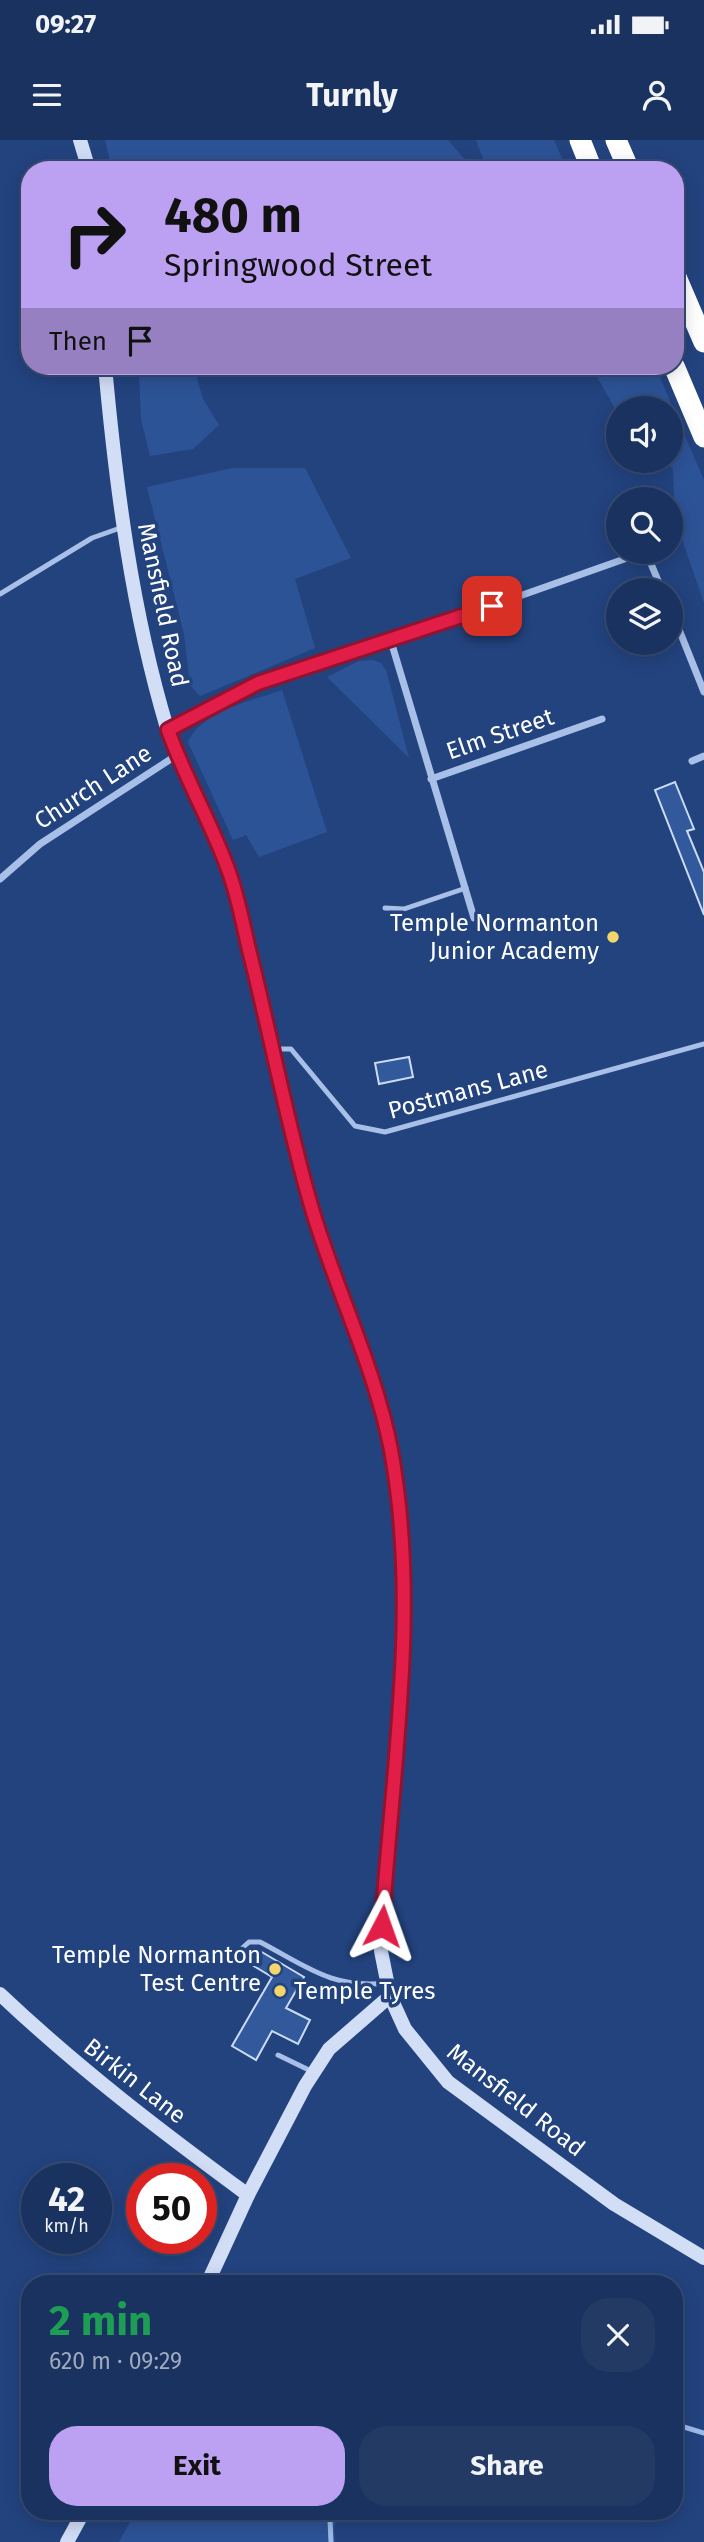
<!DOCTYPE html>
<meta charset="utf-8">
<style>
body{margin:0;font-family:"Fira Sans",sans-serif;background:#233a65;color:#f1f3f6;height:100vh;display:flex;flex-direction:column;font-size:26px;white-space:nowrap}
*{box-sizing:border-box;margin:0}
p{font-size:23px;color:#9faabd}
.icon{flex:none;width:38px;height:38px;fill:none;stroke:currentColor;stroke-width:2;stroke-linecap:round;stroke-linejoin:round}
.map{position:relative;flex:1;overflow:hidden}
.side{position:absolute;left:21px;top:2135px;width:662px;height:245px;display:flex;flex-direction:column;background:#1a325f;border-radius:28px;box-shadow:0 4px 18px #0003,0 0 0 2px #384d74}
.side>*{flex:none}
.banner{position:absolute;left:21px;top:21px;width:663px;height:214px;border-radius:28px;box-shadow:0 4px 18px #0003,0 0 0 2px #384d74;background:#bca0f2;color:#111;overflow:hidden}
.controls{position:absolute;left:606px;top:256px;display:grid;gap:14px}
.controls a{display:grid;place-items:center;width:77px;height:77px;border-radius:50%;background:#1a325f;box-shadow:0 4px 18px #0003,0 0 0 2px #384d74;font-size:35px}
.speed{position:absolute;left:21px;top:2023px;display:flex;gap:14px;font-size:35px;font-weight:700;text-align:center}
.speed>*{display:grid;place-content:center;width:91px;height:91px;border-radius:50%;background:#1a325f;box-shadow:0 4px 18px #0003,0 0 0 2px #384d74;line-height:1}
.speed small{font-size:18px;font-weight:400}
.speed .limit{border:10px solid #d22;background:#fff;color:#111}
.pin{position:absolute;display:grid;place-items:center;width:60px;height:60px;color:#fff;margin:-30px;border-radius:14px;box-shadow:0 4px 10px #0006}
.me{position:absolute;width:77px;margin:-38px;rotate:4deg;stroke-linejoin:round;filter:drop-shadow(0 0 5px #0008)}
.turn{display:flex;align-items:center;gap:24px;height:147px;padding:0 28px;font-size:32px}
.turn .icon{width:91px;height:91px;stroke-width:2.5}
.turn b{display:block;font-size:49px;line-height:60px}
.then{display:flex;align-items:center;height:66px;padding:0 28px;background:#0003;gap:14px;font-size:26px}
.round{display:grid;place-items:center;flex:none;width:74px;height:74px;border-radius:28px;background:#233a65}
.head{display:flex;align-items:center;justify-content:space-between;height:119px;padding:0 28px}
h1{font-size:42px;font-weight:700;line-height:52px;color:#1e9e55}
.button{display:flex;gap:14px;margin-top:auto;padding:14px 28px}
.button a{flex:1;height:80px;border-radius:28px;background:#bca0f2;color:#111;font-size:28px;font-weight:700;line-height:80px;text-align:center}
.button a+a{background:#233a65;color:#f1f3f6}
.status{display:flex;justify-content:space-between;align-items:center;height:49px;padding:0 35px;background:#1a325f;direction:ltr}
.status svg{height:19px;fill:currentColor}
header{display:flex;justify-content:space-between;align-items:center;height:91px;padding:0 28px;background:#1a325f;font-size:32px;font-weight:700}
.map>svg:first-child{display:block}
.green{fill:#2d5397}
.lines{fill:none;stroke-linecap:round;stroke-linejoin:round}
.stream{stroke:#9cb9e8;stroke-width:5}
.building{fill:#32599c;stroke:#cbdbf5;stroke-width:2}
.lane{stroke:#a8bfe7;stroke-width:5}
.street{stroke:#a8bfe7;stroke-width:7}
.secondary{stroke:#d2def6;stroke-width:14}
.highway{stroke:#fff;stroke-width:21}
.route-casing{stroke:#92132f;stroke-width:18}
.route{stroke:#e11d48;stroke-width:12}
.poi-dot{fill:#f2d66b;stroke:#23437f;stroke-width:2.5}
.labels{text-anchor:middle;stroke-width:7;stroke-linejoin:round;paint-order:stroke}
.street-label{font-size:24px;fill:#fff;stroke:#23437f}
.poi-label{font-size:24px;fill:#fff;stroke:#23437f;text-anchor:end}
</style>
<div class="status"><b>09:27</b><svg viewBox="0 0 49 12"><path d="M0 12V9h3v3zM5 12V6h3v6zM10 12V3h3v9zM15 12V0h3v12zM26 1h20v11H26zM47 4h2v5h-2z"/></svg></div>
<header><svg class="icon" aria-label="menu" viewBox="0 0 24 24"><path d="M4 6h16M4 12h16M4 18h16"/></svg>Turnly<svg class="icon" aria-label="person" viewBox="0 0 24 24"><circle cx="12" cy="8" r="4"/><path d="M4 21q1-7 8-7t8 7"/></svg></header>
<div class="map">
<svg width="704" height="2402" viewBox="0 0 704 2402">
<rect width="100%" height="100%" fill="#23437f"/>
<g class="green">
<path d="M 105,0 L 448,0 L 474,30 L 112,30 Z"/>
<path d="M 476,0 L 554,0 L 567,30 L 487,30 Z"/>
<path d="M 170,226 L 194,228 L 203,259 L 219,285 L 193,309 L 150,316 L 141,279 L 139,231 Z"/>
<path d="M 591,226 L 655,226 L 704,340 L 704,463 L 675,379 L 673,329 L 665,320 L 670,320 L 670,268 L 618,268 L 618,274 Z"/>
<path d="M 232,328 L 305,328 L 351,418 L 295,439 L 315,508 L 200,556 L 190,545 L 184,494 L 147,347 Z"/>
<path d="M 373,520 L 381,523 L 386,530 L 409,618 L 327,537 L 359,521 Z"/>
<path d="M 282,550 L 327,692 L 259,717 L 246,695 L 233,700 L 188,602 C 202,571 252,561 282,550 Z"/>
<path d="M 136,2371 L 338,2371 L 334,2390 L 335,2402 L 119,2402 Z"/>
</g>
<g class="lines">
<g class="stream">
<path d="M 674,2284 L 704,2293"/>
<path d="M 331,2402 L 330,2380 L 334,2371"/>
</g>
</g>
<g class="building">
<path d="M 675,642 L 694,689 L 687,691 L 704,732 L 704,775 L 655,650 Z"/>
<path d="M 409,917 L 413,937 L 379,944 L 375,923 Z"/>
<path d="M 255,1808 L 304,1837 L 286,1868 L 310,1880 L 298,1904 L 272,1891 L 256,1920 L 232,1906 L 272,1837 L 247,1822 Z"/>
</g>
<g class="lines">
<g class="lane">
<path d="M 0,454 L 92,398 L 123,387"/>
<path d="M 385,768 L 404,769 L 466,748"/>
<path d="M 273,909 L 291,909 L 355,986 L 385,992 L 704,904"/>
<path d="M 239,1811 L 249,1802 L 260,1802 C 306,1826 332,1849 386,1843"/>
<path d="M 278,1915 L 313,1932"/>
</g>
<g class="street">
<path d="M 670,402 L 676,399"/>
<path d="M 646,412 L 662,450"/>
<path d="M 670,467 L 704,552"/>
<path d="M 390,498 L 474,778"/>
<path d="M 168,590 C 246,549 328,510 415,493 L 647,411"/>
<path d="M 692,621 L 704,616"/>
<path d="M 431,639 L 602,579"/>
<path d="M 0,739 L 40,704 L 177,615"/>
</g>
<g class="secondary">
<path d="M 80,0 L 89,30"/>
<path d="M 105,226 C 116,347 132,471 167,588 C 182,638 211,682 229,731 C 237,753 241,779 247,802 C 269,889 285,978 311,1064 C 335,1147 377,1228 391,1313 C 419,1477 391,1647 381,1811 L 390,1856 L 405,1889 L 448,1942 L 614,2064 L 704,2118"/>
<path d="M 0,1854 C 78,1928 162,1992 248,2055"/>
<path d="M 207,2144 L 248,2055 L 305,1946 L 329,1909 L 390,1856"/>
<path d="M 67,2402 L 84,2371"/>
</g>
<g class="highway">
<path d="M 580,0 L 592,30"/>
<path d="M 616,0 L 629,30"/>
<path d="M 676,137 L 704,202"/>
<path d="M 674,226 L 704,297"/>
</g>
</g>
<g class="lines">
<g class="route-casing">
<path id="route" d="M 382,1786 C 392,1631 420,1466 391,1310 C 375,1227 336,1150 312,1069 C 287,984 271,896 249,810 C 243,784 238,757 229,732 C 212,684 185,638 168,590 L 258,543 L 492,466"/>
</g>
<use href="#route" class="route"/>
</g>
<g class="poi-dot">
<circle cx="613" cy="797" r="7"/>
<circle cx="275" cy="1829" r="7"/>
<circle cx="280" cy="1851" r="7"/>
</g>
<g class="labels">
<g class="street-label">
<text transform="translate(163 465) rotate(78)" y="8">Mansfield Road</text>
<text transform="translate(500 594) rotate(-19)" y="8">Elm Street</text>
<text transform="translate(93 647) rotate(-33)" y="8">Church Lane</text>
<text transform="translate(468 950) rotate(-15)" y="8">Postmans Lane</text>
<text transform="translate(135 1941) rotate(38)" y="8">Birkin Lane</text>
<text transform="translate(516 1960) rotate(38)" y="8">Mansfield Road</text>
</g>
<g class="poi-label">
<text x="599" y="791">Temple Normanton<tspan x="599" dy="28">Junior Academy</tspan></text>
<text x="261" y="1823">Temple Normanton<tspan x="261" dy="28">Test Centre</tspan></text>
<text x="294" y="1859" text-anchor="start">Temple Tyres</text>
</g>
</g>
</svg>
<div class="controls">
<a><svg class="icon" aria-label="sound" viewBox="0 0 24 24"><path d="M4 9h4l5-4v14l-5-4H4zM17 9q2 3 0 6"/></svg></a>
<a><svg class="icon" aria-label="search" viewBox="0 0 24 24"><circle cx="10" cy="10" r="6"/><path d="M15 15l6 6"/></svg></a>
<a><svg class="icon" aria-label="layers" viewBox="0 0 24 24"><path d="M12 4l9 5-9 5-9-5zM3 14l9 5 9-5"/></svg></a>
</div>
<div class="speed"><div>42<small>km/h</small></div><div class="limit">50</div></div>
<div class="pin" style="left:492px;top:466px;background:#d93025"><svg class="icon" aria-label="arrive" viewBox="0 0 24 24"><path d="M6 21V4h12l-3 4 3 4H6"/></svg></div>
<svg class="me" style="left:382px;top:1786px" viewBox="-20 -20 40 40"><path d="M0-17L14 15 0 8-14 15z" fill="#e11d48" stroke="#fff" stroke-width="4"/></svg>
<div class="banner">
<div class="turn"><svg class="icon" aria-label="right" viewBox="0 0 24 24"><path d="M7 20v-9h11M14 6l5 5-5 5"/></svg><div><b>480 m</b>Springwood Street</div></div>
<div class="then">Then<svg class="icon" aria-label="arrive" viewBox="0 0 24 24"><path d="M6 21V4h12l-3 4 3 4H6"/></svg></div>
</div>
<section class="side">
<div class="head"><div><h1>2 min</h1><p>620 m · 09:29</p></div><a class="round"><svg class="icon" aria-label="close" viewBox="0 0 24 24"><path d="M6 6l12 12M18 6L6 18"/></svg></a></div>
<div class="button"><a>Exit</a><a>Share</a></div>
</section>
</div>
